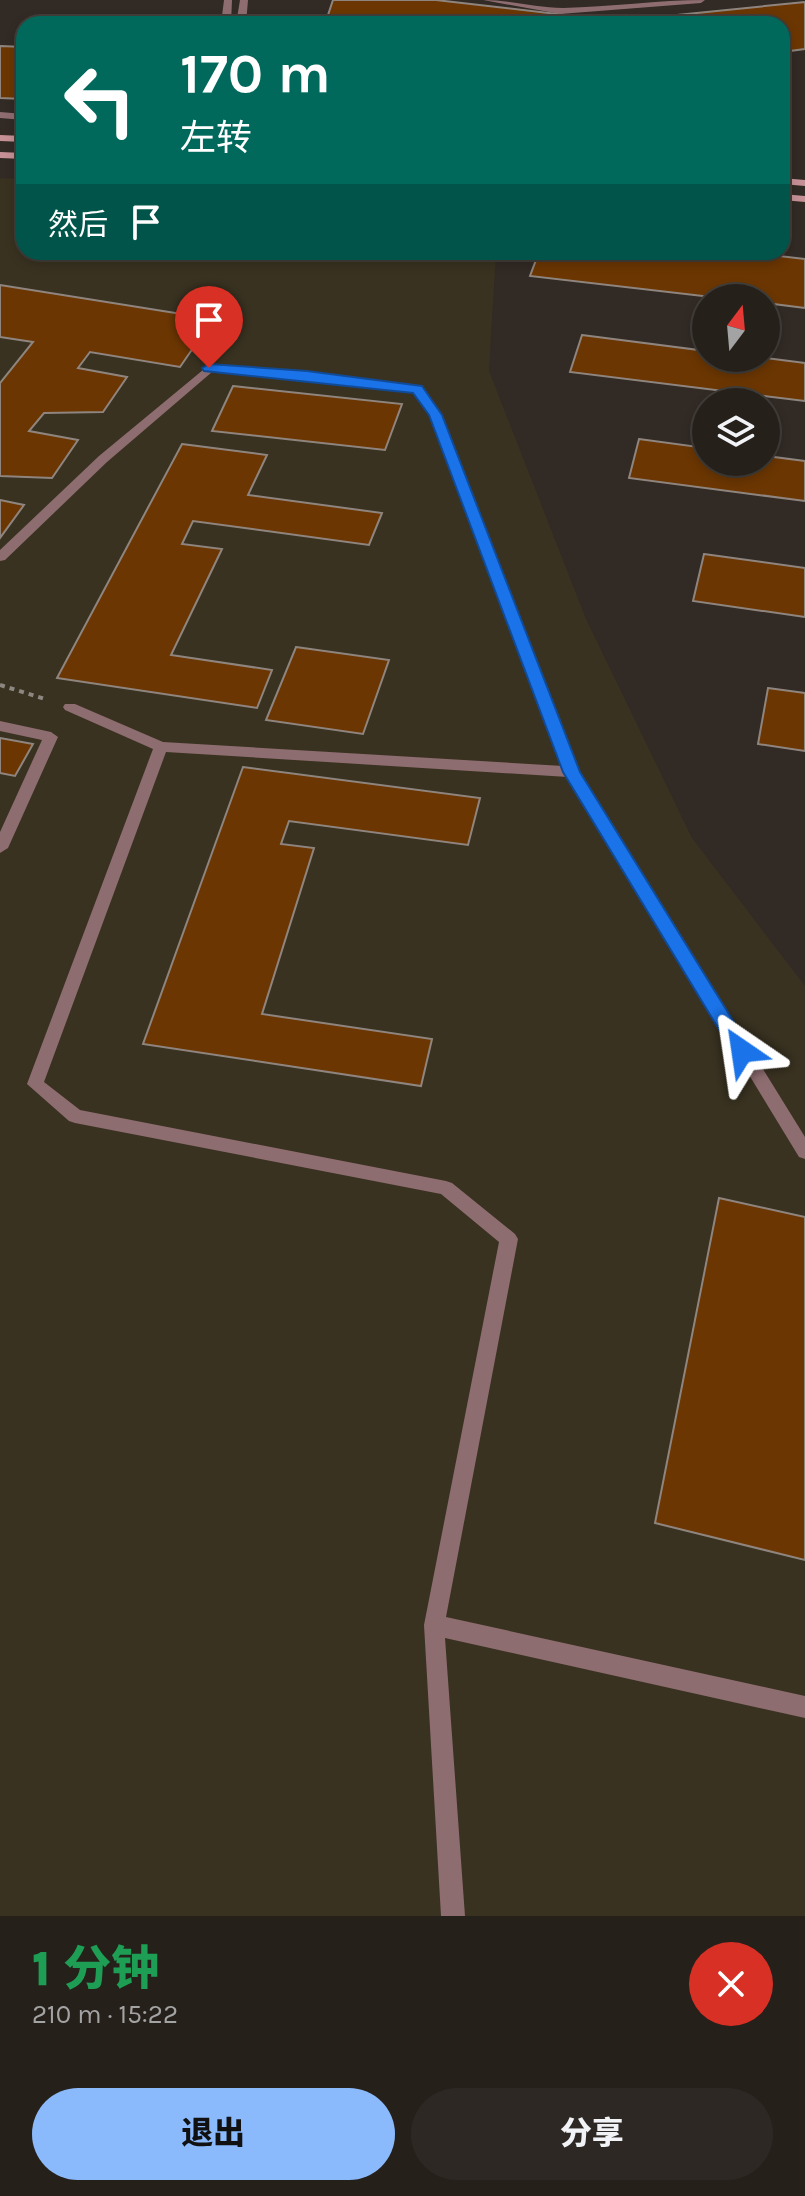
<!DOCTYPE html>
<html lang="zh">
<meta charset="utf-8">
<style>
body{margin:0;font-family:Karla,"Noto Sans SC",sans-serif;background:#2e2824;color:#f1f3f6;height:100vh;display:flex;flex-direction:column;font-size:30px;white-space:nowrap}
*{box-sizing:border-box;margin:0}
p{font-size:26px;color:#a4a3a3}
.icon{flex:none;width:44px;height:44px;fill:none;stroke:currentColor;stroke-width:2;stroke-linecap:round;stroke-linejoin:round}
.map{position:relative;height:1916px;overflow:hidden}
.details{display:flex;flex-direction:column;background:#26201b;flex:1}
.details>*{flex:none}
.banner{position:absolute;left:16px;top:16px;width:774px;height:244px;border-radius:24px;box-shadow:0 4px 12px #0003,0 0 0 2px #423e3a;background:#00695c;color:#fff;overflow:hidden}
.needle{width:52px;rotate:16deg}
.tools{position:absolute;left:692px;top:284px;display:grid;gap:16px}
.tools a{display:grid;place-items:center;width:88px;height:88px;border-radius:50%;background:#26201b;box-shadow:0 4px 12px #0003,0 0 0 2px #423e3a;font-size:40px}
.pin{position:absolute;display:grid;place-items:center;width:68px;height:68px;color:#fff;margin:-82px -34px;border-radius:50% 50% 50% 0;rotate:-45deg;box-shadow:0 0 8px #0007}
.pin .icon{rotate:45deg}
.me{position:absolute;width:88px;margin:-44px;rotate:328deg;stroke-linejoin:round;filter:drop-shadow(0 0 6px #0008)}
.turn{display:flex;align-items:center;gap:28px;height:168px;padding:0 32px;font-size:36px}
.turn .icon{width:104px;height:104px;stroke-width:2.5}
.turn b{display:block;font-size:56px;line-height:68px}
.then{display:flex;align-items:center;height:76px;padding:0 32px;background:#0003;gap:16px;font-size:30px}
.round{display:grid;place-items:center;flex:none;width:84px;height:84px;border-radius:42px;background:#2e2824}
.headline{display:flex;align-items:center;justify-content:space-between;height:136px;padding:0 32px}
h1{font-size:48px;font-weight:800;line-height:60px;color:#1e9e55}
.action{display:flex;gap:16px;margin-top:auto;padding:16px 32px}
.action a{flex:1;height:92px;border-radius:48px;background:#8abafc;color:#111;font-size:32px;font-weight:800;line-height:92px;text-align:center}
.action a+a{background:#2e2824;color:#f1f3f6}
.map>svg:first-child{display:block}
.education{fill:#393221}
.building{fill:#6b3602;stroke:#8f857e;stroke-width:2}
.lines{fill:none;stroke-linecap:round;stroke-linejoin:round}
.path{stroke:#8d8782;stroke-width:4;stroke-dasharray:5 5;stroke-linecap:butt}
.lane{fill:#8e6d70;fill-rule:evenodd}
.street{fill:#8e6d70;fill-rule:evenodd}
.secondary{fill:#c69196;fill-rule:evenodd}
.route{fill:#1a73e8;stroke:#114b97;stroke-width:2}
</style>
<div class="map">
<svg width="805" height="1916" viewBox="0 0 805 1916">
<rect width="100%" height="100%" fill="#322a24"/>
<path class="education" d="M 0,178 L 24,179 L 24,252 L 496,252 L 489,371 L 586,619 L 692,838 L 805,986 L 805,1916 L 0,1916 Z"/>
<g class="building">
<path d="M 333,0 L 436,0 L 617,21 L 805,2 L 805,49 L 782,52 L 782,24 L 325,24 Z"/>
<path d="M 0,46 L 24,47 L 24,99 L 0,98 Z"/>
<path d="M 539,252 L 744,252 L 805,259 L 805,308 L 766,303 L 766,298 L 720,298 L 530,276 Z"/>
<path d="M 0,285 L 213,319 L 180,367 L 90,352 L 78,368 L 127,377 L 103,412 L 44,413 L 29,431 L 78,440 L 52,478 L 0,476 L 0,383 L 33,342 L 0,337 Z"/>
<path d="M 582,335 L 706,351 L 706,358 L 766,358 L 805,363 L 805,401 L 570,372 Z"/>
<path d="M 233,386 L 402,404 L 385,450 L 212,431 Z"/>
<path d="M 639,439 L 706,448 L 706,462 L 766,462 L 766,456 L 805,461 L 805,501 L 629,478 Z"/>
<path d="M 182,444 L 267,455 L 248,495 L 382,513 L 369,545 L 193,521 L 182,544 L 222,549 L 171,655 L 272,670 L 257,708 L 57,678 Z"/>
<path d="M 0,500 L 24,505 L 0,538 Z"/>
<path d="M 704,554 L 805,568 L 805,617 L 693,601 Z"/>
<path d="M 296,647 L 389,660 L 363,734 L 266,720 Z"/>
<path d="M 768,688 L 805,693 L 805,751 L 758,744 Z"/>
<path d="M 0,738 L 33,744 L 15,776 L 0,773 Z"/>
<path d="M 243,767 L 480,798 L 468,845 L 289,821 L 281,844 L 314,848 L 262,1014 L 432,1039 L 421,1086 L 143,1044 Z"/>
<path d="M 719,1198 L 805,1217 L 805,1560 L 655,1523 Z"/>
</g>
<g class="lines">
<path class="path" d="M 0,685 L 45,699"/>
<g class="lane">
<path d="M 224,0 L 232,0 L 231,24 L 221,24 Z"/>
<path d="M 240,0 L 248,0 L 246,24 L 236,24 Z"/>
<path d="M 483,0 C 510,0 536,8 563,8 C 610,7 658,0 705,0 L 701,3 L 560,14 Z"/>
<path d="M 0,112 L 24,114 L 24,120 L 0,118 Z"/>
</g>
<g class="street">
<path d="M 209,365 L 307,371 L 421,386 L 441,415 L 579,772 L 805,1137 L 805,1159 L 799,1157 L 568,777 L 166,752 L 44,1082 L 80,1110 L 446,1181 L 452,1183 L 515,1234 L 518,1239 L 446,1617 L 805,1696 L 805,1718 L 445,1638 L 465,1916 L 441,1916 L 424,1625 L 499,1242 L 441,1194 L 75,1123 L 69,1121 L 27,1084 L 153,749 L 65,710 L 63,707 L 65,704 L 75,704 L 163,742 L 563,766 L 429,415 L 413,392 L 307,379 L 212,372 L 107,462 L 5,560 L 0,561 L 0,550 L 99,456 Z"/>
<path d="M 0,721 L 51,732 L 58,737 L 8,848 L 0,853 L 0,832 L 42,740 L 0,731 Z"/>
</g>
<g class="secondary">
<path d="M 0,135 L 24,136 L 24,142 L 0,141 Z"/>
<path d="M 0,152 L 24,153 L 24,159 L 0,158 Z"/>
<path d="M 782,178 L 805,180 L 805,186 L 782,184 Z"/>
<path d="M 782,194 L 805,196 L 805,202 L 782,200 Z"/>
</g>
</g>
<path class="route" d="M 209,364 L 307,371 L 422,386 L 442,415 L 580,772 L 748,1045 L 748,1056 L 735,1056 L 563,772 L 429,415 L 413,393 L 204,371 L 202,368 Z"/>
</svg>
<div class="tools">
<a><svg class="needle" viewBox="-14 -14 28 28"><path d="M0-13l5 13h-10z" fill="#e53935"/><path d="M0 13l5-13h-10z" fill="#a4a3a3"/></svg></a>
<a><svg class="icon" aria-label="layers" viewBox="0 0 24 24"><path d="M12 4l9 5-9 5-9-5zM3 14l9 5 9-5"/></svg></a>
</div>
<div class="pin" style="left:209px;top:368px;background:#d93025"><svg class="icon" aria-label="arrive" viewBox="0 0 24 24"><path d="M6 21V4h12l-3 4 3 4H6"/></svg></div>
<svg class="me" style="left:742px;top:1051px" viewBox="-20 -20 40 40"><path d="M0-17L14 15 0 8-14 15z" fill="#1a73e8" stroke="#fff" stroke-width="4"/></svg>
<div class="banner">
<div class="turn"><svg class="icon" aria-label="left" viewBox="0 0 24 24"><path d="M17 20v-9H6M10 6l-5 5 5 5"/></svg><div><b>170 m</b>左转</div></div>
<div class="then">然后<svg class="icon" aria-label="arrive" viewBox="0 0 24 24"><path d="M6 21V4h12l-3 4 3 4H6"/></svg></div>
</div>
</div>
<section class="details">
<div class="headline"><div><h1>1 分钟</h1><p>210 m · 15:22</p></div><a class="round" style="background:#d93025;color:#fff"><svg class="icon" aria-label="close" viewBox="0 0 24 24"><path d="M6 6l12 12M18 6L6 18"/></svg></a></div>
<div class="action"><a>退出</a><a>分享</a></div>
</section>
